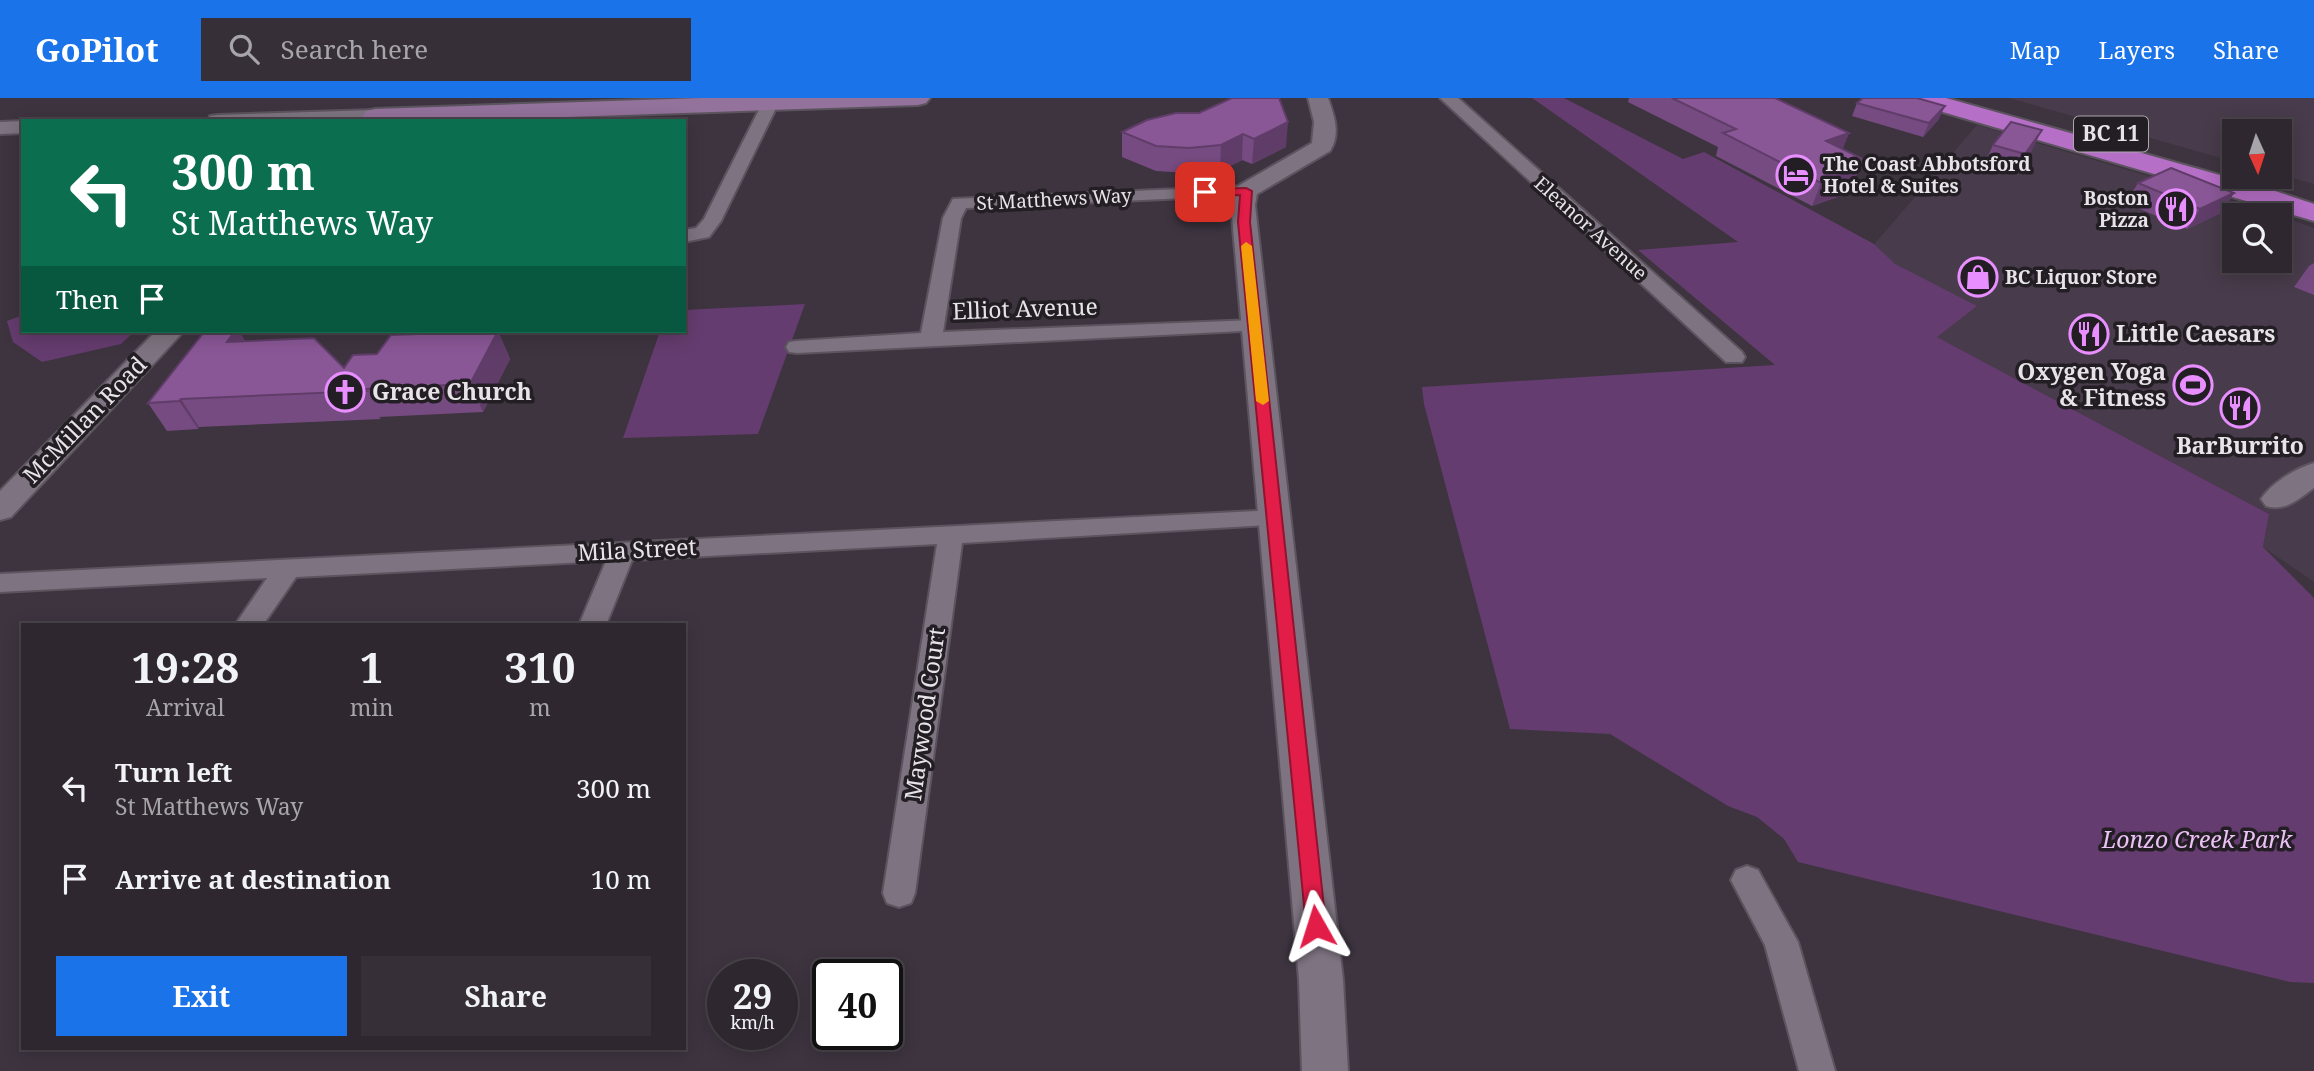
<!DOCTYPE html>
<style>
body{margin:0;font-family:"Noto Serif",serif;background:#362f37;color:#f1f3f6;height:100vh;display:flex;flex-direction:column;font-size:26px;white-space:nowrap}
*{box-sizing:border-box;margin:0}
p{font-size:23px;color:#a7a5aa}
.icon{flex:none;width:38px;height:38px;fill:none;stroke:currentColor;stroke-width:2;stroke-linecap:round;stroke-linejoin:round}
.map{position:relative;flex:1;overflow:hidden}
.side{position:absolute;left:21px;top:525px;width:665px;height:427px;display:flex;flex-direction:column;background:#2e272f;border-radius:0px;box-shadow:0 4px 18px #0003,0 0 0 2px #49444b}
.side>*{flex:none}
.banner{position:absolute;left:21px;top:21px;width:665px;height:214px;border-radius:0px;box-shadow:0 4px 18px #0003,0 0 0 2px #49444b;background:#0b6e4f;color:#fff;overflow:hidden}
.needle{width:46px;rotate:177deg}
.controls{position:absolute;left:2222px;top:21px;display:grid;gap:14px}
.controls a{display:grid;place-items:center;width:70px;height:70px;border-radius:0px;background:#2e272f;box-shadow:0 4px 18px #0003,0 0 0 2px #49444b;font-size:35px}
.speed{position:absolute;left:707px;top:861px;display:flex;gap:14px;font-size:35px;font-weight:700;text-align:center}
.speed>*{display:grid;place-content:center;width:91px;height:91px;border-radius:50%;background:#2e272f;box-shadow:0 4px 18px #0003,0 0 0 2px #49444b;line-height:1}
.speed small{font-size:18px;font-weight:400}
.speed .limit{border:4px solid #111;border-radius:10px;background:#fff;color:#111}
.pin{position:absolute;display:grid;place-items:center;width:60px;height:60px;color:#fff;margin:-30px;border-radius:14px;box-shadow:0 4px 10px #0006}
.me{position:absolute;width:77px;margin:-38px;rotate:354deg;stroke-linejoin:round;filter:drop-shadow(0 0 5px #0008)}
.turn{display:flex;align-items:center;gap:24px;height:147px;padding:0 35px;font-size:32px}
.turn .icon{width:91px;height:91px;stroke-width:2.5}
.turn b{display:block;font-size:49px;line-height:60px}
.then{display:flex;align-items:center;height:66px;padding:0 35px;background:#0003;gap:14px;font-size:26px}
.eta{display:flex;justify-content:space-evenly;align-items:center;height:119px;text-align:center}
.eta b{font-size:42px;font-weight:700;line-height:49px}
.primary-button{display:flex;gap:14px;margin-top:auto;padding:14px 35px}
.primary-button a{flex:1;height:80px;border-radius:0px;background:#1a73e8;color:#fff;font-size:28px;font-weight:700;line-height:80px;text-align:center}
.primary-button a+a{background:#362f37;color:#f1f3f6}
ul{padding:0;list-style:none}
li{display:flex;align-items:center;gap:21px;height:91px;padding:0 35px}
li div{flex:1}
li b{display:block;font-size:26px}
li em{font-style:normal}
header{display:flex;align-items:center;gap:42px;box-sizing:border-box;height:98px;padding:0 35px;background:#1a73e8;color:#fff}
header strong{font-size:33px}
nav{display:flex;gap:38px;margin-inline-start:auto;font-size:24px}
.search{width:490px;height:63px;background:#362f37;display:flex;align-items:center;gap:18px;box-sizing:border-box;padding:0 24px;border-radius:0px;color:#a7a5aa;font-size:26px}
.map>svg:first-child{display:block}
.built{fill:#483b4b}
.green{fill:#653c6f}
.lines{fill:none;stroke-linecap:round;stroke-linejoin:round}
.minor-casing{stroke:#5b535d;stroke-width:4}
.tertiary-casing{stroke:#5b535d;stroke-width:4}
.secondary-casing{stroke:#5b535d;stroke-width:4}
.trunk-casing{stroke:#5b535d;stroke-width:4}
.minor{fill:#7e7481;fill-rule:evenodd}
.tertiary{fill:#7e7481;fill-rule:evenodd}
.secondary{fill:#93729b;fill-rule:evenodd}
.trunk{fill:#b56fc6;fill-rule:evenodd}
.wall{fill:#764b81}
.shaded-wall{fill:#603d69}
.building{fill:#895796;stroke:#603d69;stroke-width:2}
.route{fill:#e11d48;stroke:#92132f;stroke-width:2}
.slow{fill:#f59e0b}
.labels{text-anchor:middle;stroke-width:7;stroke-linejoin:round;paint-order:stroke}
.far-poi-label{font-size:19px;font-weight:bold;fill:#e8e2e9;stroke:#221e23;text-anchor:start}
.far-street-label{font-size:19px;fill:#e8e2e9;stroke:#221e23}
.shield{fill:#221e23;stroke:#ada7ae;stroke-width:2}
.shield-label{font-size:21px;font-weight:bold;fill:#e8e2e9}
.street-label{font-size:23px;fill:#e8e2e9;stroke:#221e23}
.poi-label{font-size:23px;font-weight:bold;fill:#e8e2e9;stroke:#221e23;text-anchor:start}
.park-label{font-size:23px;font-style:italic;fill:#ecc2f6;stroke:#221e23}
</style>
<header>
<strong>GoPilot</strong>
<div class="search"><svg class="icon" aria-label="search" viewBox="0 0 24 24"><circle cx="10" cy="10" r="6"/><path d="M15 15l6 6"/></svg>Search here</div>
<nav><a>Map</a><a>Layers</a><a>Share</a></nav>
</header>
<div class="map">
<svg width="2314" height="973" viewBox="0 0 2314 973">
<rect width="100%" height="100%" fill="#3d343f"/>
<g class="built">
<path d="M 2009,0 L 2314,0 L 2314,86 L 2280,77 L 2280,33 L 2235,33 L 2235,64 Z"/>
<path d="M 1977,27 L 2279,117 L 2235,117 L 2235,163 L 2280,163 L 2280,118 L 2314,130 L 2314,484 L 2263,449 L 2269,416 L 1839,187 Z"/>
</g>
<g class="green">
<path d="M 1532,0 L 1564,0 L 1683,61 L 1704,54 L 1874,146 L 1895,166 L 1977,208 L 1937,239 L 2269,416 L 2263,449 L 2314,500 L 2314,885 L 2290,884 L 1798,764 L 1784,741 L 1757,719 L 1728,708 L 1610,636 L 1510,631 L 1424,306 L 1422,289 L 1775,267 L 1638,152 L 1738,144 Z"/>
<path d="M 805,206 L 758,336 L 623,340 L 660,233 L 684,233 L 684,212 Z"/>
<path d="M 23,217 L 23,233 L 135,233 L 121,246 L 42,264 L 13,244 L 7,223 Z"/>
</g>
<g class="lines">
<g class="minor-casing">
<g id="minor">
<path d="M 1440,0 L 1458,0 L 1742,254 L 1745,259 L 1742,264 L 1726,264 Z"/>
<path d="M 770,1 L 778,6 L 721,123 L 709,139 L 684,144 L 684,132 L 696,130 L 704,121 L 762,6 Z"/>
<path d="M 1246,88 L 1252,89 L 1255,93 L 1252,97 L 966,110 L 961,120 L 943,234 L 1255,222 L 1262,224 L 1265,228 L 1262,232 L 797,255 L 789,254 L 786,249 L 789,244 L 797,243 L 921,235 L 943,120 L 953,101 Z"/>
<path d="M 1275,412 L 1284,414 L 1287,420 L 1284,426 L 962,445 L 915,795 L 911,805 L 899,809 L 887,805 L 883,795 L 937,446 L 632,462 L 606,527 L 579,527 L 606,463 L 296,479 L 263,527 L 235,527 L 267,480 L 0,494 L 0,476 Z"/>
<path d="M 1747,768 L 1758,772 L 1798,844 L 1835,973 L 1799,973 L 1765,847 L 1731,782 L 1736,772 Z"/>
</g>
</g>
<g class="tertiary-casing">
<g id="tertiary">
<path d="M 1308,0 L 1328,0 C 1334,17 1341,36 1330,53 L 1257,96 L 1255,107 L 1343,882 L 1348,973 L 1302,973 L 1299,882 L 1231,107 L 1238,88 L 1312,45 L 1314,24 Z"/>
<path d="M 375,12 L 382,14 L 386,18 L 382,22 L 208,23 L 210,18 L 218,17 Z"/>
<path d="M 24,23 L 23,35 L 0,36 L 0,24 Z"/>
<path d="M 156,233 L 184,233 L 11,419 L 0,422 L 0,393 Z"/>
<path d="M 2314,365 L 2314,390 C 2298,401 2286,414 2266,408 L 2261,401 C 2271,385 2296,370 2314,365 Z"/>
</g>
</g>
<g class="secondary-casing">
<path id="secondary" d="M 700,0 L 930,0 L 926,5 L 918,7 L 452,23 L 366,23 L 363,18 L 366,13 L 375,11 Z"/>
</g>
<g class="trunk-casing">
<path id="trunk" d="M 1908,0 L 1946,0 L 2266,90 L 2314,106 L 2314,123 L 1912,5 Z"/>
</g>
<use href="#minor" class="minor"/>
<use href="#tertiary" class="tertiary"/>
<use href="#secondary" class="secondary"/>
<use href="#trunk" class="trunk"/>
</g>
<g class="wall">
<path d="M 1629,0 L 1775,0 L 1849,35 L 1842,51 L 1863,61 L 1853,85 L 1850,86 L 1846,96 L 1812,108 L 1716,58 L 1718,49 L 1628,4 Z"/>
<path d="M 1857,5 L 1939,21 L 1923,39 L 1852,18 Z"/>
<path d="M 1199,15 L 1286,49 L 1252,66 L 1242,62 L 1220,73 L 1189,75 L 1156,73 L 1122,59 L 1122,34 Z"/>
<path d="M 1993,47 L 2032,52 L 2015,76 L 1984,67 Z"/>
<path d="M 2138,85 L 2234,95 L 2221,115 L 2187,131 L 2126,105 Z"/>
<path d="M 2314,165 L 2314,197 L 2294,189 L 2309,168 Z"/>
<path d="M 205,233 L 239,233 L 245,243 L 344,270 L 377,256 L 498,233 L 510,261 L 483,314 L 379,319 L 381,321 L 199,329 L 198,331 L 167,333 L 148,305 Z"/>
</g>
<g class="shaded-wall">
<path d="M 1945,8 L 1939,21 L 1923,39 L 1929,25 Z"/>
<path d="M 1288,24 L 1286,49 L 1252,66 L 1254,41 Z"/>
<path d="M 2042,32 L 2032,52 L 2015,76 L 2025,56 Z"/>
<path d="M 1849,35 L 1840,58 L 1826,43 Z"/>
<path d="M 1243,36 L 1242,62 L 1220,73 L 1221,47 Z"/>
<path d="M 1863,61 L 1853,85 L 1850,86 L 1846,96 L 1812,108 L 1821,85 L 1849,66 Z"/>
<path d="M 2234,95 L 2221,115 L 2187,131 L 2200,111 Z"/>
<path d="M 235,233 L 239,233 L 254,258 L 227,244 Z"/>
<path d="M 498,233 L 510,261 L 483,314 L 470,286 Z"/>
<path d="M 181,301 L 199,329 L 198,331 L 179,303 Z"/>
</g>
<g class="building">
<path d="M 1232,0 L 1279,0 L 1288,24 L 1254,41 L 1243,36 L 1221,47 L 1189,50 L 1156,48 L 1122,34 L 1147,22 L 1176,15 L 1199,15 Z"/>
<path d="M 1672,0 L 1775,0 L 1849,35 L 1826,43 L 1863,61 L 1849,66 L 1855,72 L 1821,85 L 1723,35 L 1736,31 Z"/>
<path d="M 1863,0 L 1917,0 L 1945,8 L 1929,25 L 1857,5 Z"/>
<path d="M 2011,24 L 2042,32 L 2025,56 L 1993,47 Z"/>
<path d="M 2171,70 L 2234,95 L 2200,111 L 2138,85 Z"/>
<path d="M 205,233 L 235,233 L 227,244 L 314,240 L 344,270 L 353,257 L 377,256 L 391,237 L 498,233 L 470,286 L 363,291 L 366,293 L 181,301 L 179,303 L 148,305 Z"/>
</g>
<path class="route" d="M 1246,90 L 1252,93 L 1250,124 L 1326,828 L 1323,834 L 1316,837 L 1309,834 L 1306,828 L 1238,124 L 1240,97 L 1205,98 L 1200,94 L 1205,91 Z"/>
<path class="slow" d="M 1246,144 L 1252,148 L 1269,303 L 1263,307 L 1256,303 L 1241,148 Z"/>
<defs>
<g id="hotel-ring" transform="scale(2.0125)"><circle r="9.5" fill="#221e23" stroke="#e88eff" stroke-width="1.5"/><path d="M-6-4.5h1.5V1H6V5H4.5V3h-9V5H-6ZM-4 0a1.8 1.8 0 1 1 3.6 0ZM.5 0V-2.5h3Q6-2.5 6 0Z" fill="#e88eff"/></g>
<g id="restaurant-ring" transform="scale(2.0125)"><circle r="9.5" fill="#221e23" stroke="#e88eff" stroke-width="1.5"/><path d="M-5-6h1v4h1v-4h1v4h1v-4h1v5L-1.5 .5V6h-2V.5L-5-1ZM5-6V6H3V1.5H1.5Q1.5-4 5-6Z" fill="#e88eff"/></g>
<g id="shop-ring" transform="scale(2.0125)"><circle r="9.5" fill="#221e23" stroke="#e88eff" stroke-width="1.5"/><path d="M-5-2.5h2.3a2.7 3.5 0 0 1 5.4 0H5L5.5 6h-11ZM-1.5-2.5h3a1.5 2.3 0 0 0-3 0Z" fill="#e88eff"/></g>
<g id="stadium-ring" transform="scale(2.0125)"><circle r="9.5" fill="#221e23" stroke="#e88eff" stroke-width="1.5"/><path d="M0-5a6.5 5 0 1 0 0 10a6.5 5 0 1 0 0-10ZM-3.5-1.8h7v3.6h-7Z" fill="#e88eff"/></g>
<g id="church-ring" transform="scale(2.0125)"><circle r="9.5" fill="#221e23" stroke="#e88eff" stroke-width="1.5"/><path d="M-1.2-6h2.4v3.5h3.3v2.4h-3.3V6h-2.4V-.1h-3.3v-2.4h3.3Z" fill="#e88eff"/></g>
</defs>
<g fill-rule="evenodd">
<use href="#hotel-ring" x="1796" y="77"/>
<use href="#restaurant-ring" x="2176" y="111"/>
<use href="#shop-ring" x="1978" y="179"/>
<use href="#restaurant-ring" x="2089" y="236"/>
<use href="#stadium-ring" x="2193" y="287"/>
<use href="#church-ring" x="345" y="294"/>
<use href="#restaurant-ring" x="2240" y="310"/>
</g>
<g class="labels">
<g class="far-poi-label">
<text x="1823" y="73">The Coast Abbotsford<tspan x="1823" dy="22">Hotel &amp; Suites</tspan></text>
<text x="2149" y="107" text-anchor="end">Boston<tspan x="2149" dy="22">Pizza</tspan></text>
<text x="2005" y="186">BC Liquor Store</text>
</g>
<g class="far-street-label">
<text transform="translate(1054 101) rotate(-3)" y="7">St Matthews Way</text>
<text transform="translate(1591 130) rotate(42)" y="7">Eleanor Avenue</text>
</g>
<rect class="shield" x="2074" y="18.5" width="74" height="35" rx="5"/>
<g class="shield-label">
<text x="2111" y="43">BC 11</text>
</g>
<g class="street-label">
<text transform="translate(1025 211) rotate(-2)" y="8">Elliot Avenue</text>
<text transform="translate(85 322) rotate(-46)" y="8">McMillan Road</text>
<text transform="translate(637 452) rotate(-3)" y="8">Mila Street</text>
<text transform="translate(925 616) rotate(-82)" y="8">Maywood Court</text>
</g>
<g class="poi-label">
<text x="2116" y="244">Little Caesars</text>
<text x="2166" y="282" text-anchor="end">Oxygen Yoga<tspan x="2166" dy="26">&amp; Fitness</tspan></text>
<text x="372" y="302">Grace Church</text>
<text x="2240" y="356" text-anchor="middle">BarBurrito</text>
</g>
<g class="park-label">
<text x="2197" y="750">Lonzo Creek Park</text>
</g>
</g>
</svg>
<div class="controls">
<a><svg class="needle" viewBox="-14 -14 28 28"><path d="M0-13l5 13h-10z" fill="#e53935"/><path d="M0 13l5-13h-10z" fill="#a7a5aa"/></svg></a>
<a><svg class="icon" aria-label="search" viewBox="0 0 24 24"><circle cx="10" cy="10" r="6"/><path d="M15 15l6 6"/></svg></a>
</div>
<div class="speed"><div>29<small>km/h</small></div><div class="limit">40</div></div>
<div class="pin" style="left:1205px;top:94px;background:#d93025"><svg class="icon" aria-label="arrive" viewBox="0 0 24 24"><path d="M6 21V4h12l-3 4 3 4H6"/></svg></div>
<svg class="me" style="left:1316px;top:828px" viewBox="-20 -20 40 40"><path d="M0-17L14 15 0 8-14 15z" fill="#e11d48" stroke="#fff" stroke-width="4"/></svg>
<div class="banner">
<div class="turn"><svg class="icon" aria-label="left" viewBox="0 0 24 24"><path d="M17 20v-9H6M10 6l-5 5 5 5"/></svg><div><b>300 m</b>St Matthews Way</div></div>
<div class="then">Then<svg class="icon" aria-label="arrive" viewBox="0 0 24 24"><path d="M6 21V4h12l-3 4 3 4H6"/></svg></div>
</div>
<section class="side">
<div class="eta">
<div><b>19:28</b><p>Arrival</p></div>
<div><b>1</b><p>min</p></div>
<div><b>310</b><p>m</p></div>
</div>
<ul>
<li><svg class="icon" aria-label="left" viewBox="0 0 24 24"><path d="M17 20v-9H6M10 6l-5 5 5 5"/></svg><div><b>Turn left</b><p>St Matthews Way</p></div><em>300 m</em></li>
<li><svg class="icon" aria-label="arrive" viewBox="0 0 24 24"><path d="M6 21V4h12l-3 4 3 4H6"/></svg><div><b>Arrive at destination</b></div><em>10 m</em></li>
</ul>
<div class="primary-button"><a>Exit</a><a>Share</a></div>
</section>
</div>
